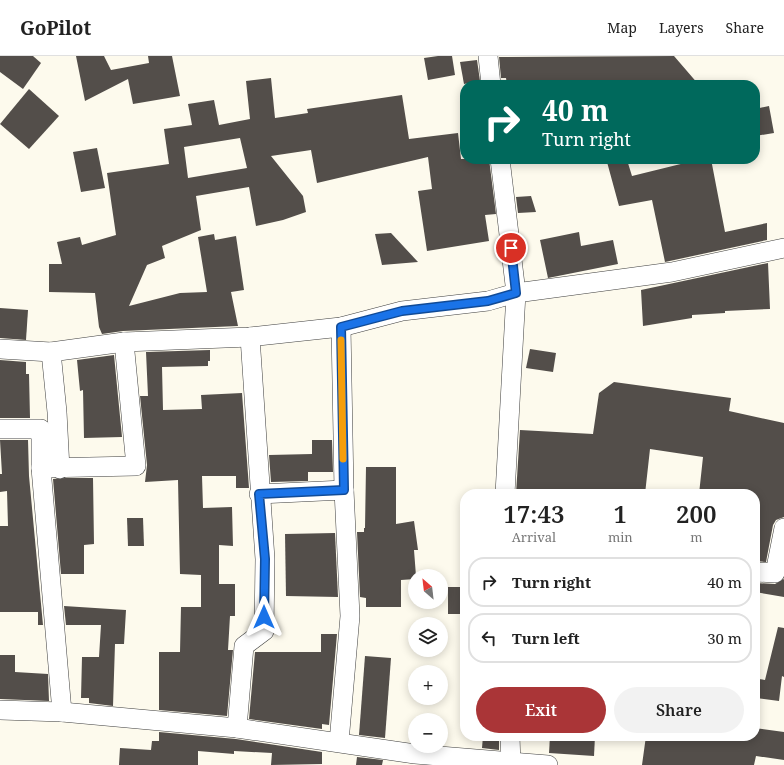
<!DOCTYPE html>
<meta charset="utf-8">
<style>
body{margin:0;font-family:"Noto Serif",serif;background:#f2f2f2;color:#222;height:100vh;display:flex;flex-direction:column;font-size:15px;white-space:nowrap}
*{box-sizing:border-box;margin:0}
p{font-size:13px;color:#767676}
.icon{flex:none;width:22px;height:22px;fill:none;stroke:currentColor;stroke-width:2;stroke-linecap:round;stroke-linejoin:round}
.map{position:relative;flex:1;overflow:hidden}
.panel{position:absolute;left:460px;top:433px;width:300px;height:252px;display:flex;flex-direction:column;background:#fff;border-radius:16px;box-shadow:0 2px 10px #0003}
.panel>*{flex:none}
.guide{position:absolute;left:460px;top:24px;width:300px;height:84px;border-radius:16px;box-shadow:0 2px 10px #0003;background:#00695c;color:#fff;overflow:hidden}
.needle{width:26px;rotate:332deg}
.buttons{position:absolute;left:408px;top:513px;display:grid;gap:8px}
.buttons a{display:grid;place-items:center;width:40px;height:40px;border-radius:50%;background:#fff;box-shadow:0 2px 10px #0003;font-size:20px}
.pin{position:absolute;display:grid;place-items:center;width:34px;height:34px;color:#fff;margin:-17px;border:2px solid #fff;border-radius:50%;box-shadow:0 1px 4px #0007}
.me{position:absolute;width:44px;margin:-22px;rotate:0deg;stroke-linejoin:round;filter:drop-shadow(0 0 3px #0008)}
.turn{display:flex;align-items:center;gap:14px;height:84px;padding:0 16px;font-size:18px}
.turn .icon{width:52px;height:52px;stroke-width:2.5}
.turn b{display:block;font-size:28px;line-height:34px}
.eta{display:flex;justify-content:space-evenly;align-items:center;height:68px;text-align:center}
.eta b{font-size:24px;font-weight:600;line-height:28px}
.button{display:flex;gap:8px;margin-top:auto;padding:8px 16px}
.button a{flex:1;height:46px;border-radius:24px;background:#aa3537;color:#fff;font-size:16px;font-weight:600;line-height:46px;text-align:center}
.button a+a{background:#f2f2f2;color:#222}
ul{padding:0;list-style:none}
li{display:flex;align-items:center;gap:12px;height:50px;margin:0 8px 6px;padding:0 8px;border:2px solid #e0e0e0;border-radius:16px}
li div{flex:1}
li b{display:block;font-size:15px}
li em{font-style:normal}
header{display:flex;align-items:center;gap:24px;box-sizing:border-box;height:56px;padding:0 20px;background:#fff;border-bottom:1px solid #e0e0e0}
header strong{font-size:19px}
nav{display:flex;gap:22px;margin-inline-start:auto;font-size:14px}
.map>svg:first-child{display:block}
.building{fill:#534e4a;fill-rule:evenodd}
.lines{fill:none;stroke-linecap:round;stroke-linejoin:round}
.minor-casing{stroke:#3f3f3f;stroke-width:20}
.minor{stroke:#fff;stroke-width:19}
.route-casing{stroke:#114b97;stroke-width:10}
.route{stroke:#1a73e8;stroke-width:7}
.slow{stroke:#f59e0b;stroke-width:7}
</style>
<header>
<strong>GoPilot</strong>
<nav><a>Map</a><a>Layers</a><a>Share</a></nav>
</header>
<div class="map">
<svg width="784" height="709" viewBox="0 0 784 709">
<rect width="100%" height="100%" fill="#fdfaed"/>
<g class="building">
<path d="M 0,0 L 33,0 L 41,7 L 23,33 L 0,16 Z"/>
<path d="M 76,0 L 104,0 L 111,14 L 149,7 L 148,0 L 172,0 L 180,40 L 133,48 L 128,23 L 85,45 Z"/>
<path d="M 438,0 L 452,0 L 455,19 L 428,24 L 424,2 Z"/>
<path d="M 674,0 L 699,29 L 507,29 L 506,22 L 501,22 L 499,1 Z"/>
<path d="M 477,4 L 480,25 L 464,28 L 460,6 Z"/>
<path d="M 271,22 L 275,62 L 308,57 L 307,53 L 402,39 L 409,83 L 458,77 L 461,103 L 489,103 L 496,158 L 485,159 L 489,185 L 427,195 L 418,135 L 432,133 L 428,101 L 317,127 L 311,94 L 271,100 L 303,140 L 306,156 L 283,164 L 256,170 L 249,131 L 196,140 L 201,174 L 162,190 L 165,202 L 147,209 L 129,250 L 180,237 L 207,236 L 198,181 L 214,178 L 215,184 L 236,180 L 244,234 L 231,236 L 238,270 L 123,275 L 102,278 L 99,271 L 95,237 L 49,236 L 49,208 L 62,208 L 57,186 L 80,181 L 82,189 L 116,179 L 107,117 L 169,108 L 164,73 L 192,69 L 188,48 L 214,44 L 219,69 L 250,63 L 246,25 ZM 240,82 L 247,112 L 188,122 L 184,91 Z"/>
<path d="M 29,33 L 59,60 L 29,93 L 0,68 Z"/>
<path d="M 769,50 L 774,77 L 755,80 L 755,53 Z"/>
<path d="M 97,92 L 105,132 L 81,136 L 73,96 Z"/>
<path d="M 701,103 L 711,103 L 725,176 L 767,167 L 767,184 L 665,206 L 652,144 L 619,150 L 607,106 L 627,104 L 632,120 Z"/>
<path d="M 531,140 L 536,156 L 518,157 L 516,141 Z"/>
<path d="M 579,176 L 581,190 L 613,184 L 618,208 L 548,222 L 540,184 Z"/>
<path d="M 391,177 L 418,206 L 382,209 L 375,178 Z"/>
<path d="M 768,207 L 770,253 L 725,255 L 725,257 L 692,259 L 692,262 L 643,270 L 641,234 Z"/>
<path d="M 0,252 L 28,254 L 26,284 L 0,282 Z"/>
<path d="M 530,293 L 556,297 L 553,316 L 526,312 Z"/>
<path d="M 210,294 L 210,305 L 208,305 L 208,310 L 162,311 L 163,354 L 202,353 L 201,339 L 242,337 L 249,432 L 236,432 L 236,420 L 202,420 L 203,452 L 232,451 L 233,490 L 219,489 L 219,528 L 235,528 L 235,560 L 230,560 L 228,594 L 233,594 L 227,660 L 159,654 L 159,596 L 180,596 L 181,551 L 201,551 L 201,519 L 180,518 L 178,424 L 145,426 L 147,409 L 140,340 L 148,340 L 146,296 Z"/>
<path d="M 114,299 L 122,381 L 84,382 L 83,334 L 80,335 L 77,304 Z"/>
<path d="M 0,304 L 26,306 L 26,318 L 29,318 L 30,362 L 0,362 Z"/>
<path d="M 614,326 L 731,342 L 729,355 L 784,367 L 784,461 L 776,464 L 773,469 L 766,506 L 755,505 L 755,438 L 699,438 L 703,401 L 650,393 L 645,438 L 516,438 L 520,374 L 593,378 L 599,337 Z"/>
<path d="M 0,384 L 28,384 L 29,420 L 43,569 L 38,569 L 38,556 L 0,556 L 0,470 L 8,470 L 7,435 L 0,436 L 0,418 L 2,418 Z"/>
<path d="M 312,384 L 332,384 L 333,416 L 308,416 L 308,425 L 271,426 L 269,399 L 312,398 Z"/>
<path d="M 366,411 L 396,411 L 396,468 L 414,465 L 418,494 L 414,494 L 416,520 L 415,523 L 401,524 L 401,551 L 366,551 L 366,542 L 360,541 L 357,476 L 364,476 L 364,472 L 365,472 Z"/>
<path d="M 65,422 L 93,422 L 94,488 L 84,489 L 84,518 L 61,518 L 53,423 Z"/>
<path d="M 127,462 L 143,462 L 144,490 L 128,490 Z"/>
<path d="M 335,477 L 338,541 L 286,540 L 285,478 Z"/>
<path d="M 784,523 L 784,541 L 755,536 L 755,527 L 775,528 Z"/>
<rect x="448" y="531" width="17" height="27"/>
<path d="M 64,550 L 126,554 L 124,588 L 115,588 L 113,650 L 89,647 L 89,642 L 81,642 L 82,601 L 99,601 L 101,569 L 66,569 Z"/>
<path d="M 778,571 L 784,572 L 784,621 L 782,620 L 779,645 L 756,642 L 759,623 L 765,624 Z"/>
<path d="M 321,578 L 337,578 L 329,669 L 322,668 L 322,673 L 249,663 L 255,596 L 321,596 Z"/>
<path d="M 0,599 L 15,599 L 15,616 L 48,618 L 49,645 L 0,643 Z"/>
<path d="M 365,600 L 391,602 L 385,682 L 359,679 Z"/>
<path d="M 755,672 L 784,676 L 784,704 L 756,700 L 754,709 L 642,709 L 646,680 L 755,680 Z"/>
<path d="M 159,676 L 236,683 L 322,696 L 322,708 L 271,709 L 272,697 L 234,695 L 234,698 L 198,695 L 198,709 L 119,709 L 120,692 L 151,694 L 152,685 L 159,685 Z"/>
<path d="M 483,680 L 499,680 L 499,694 L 482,692 Z"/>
<path d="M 550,680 L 595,680 L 594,700 L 549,697 Z"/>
<path d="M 357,701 L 383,704 L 382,709 L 356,709 Z"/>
</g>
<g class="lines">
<g class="minor-casing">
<g id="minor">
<path d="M 488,0 L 491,29"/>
<path d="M 500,103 L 516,237 L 505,438"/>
<path d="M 0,293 L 51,296 L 124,286 L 250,281 L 341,271 L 402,255 L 488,245 L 516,237 L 672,216 L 784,192"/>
<path d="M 51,296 L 57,356 L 60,413"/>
<path d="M 0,373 L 41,373 L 41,412 L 62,656"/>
<path d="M 41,412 L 136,410 L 124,286"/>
<path d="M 259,438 L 344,434"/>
<path d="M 755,516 L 775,517 L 784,472"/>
<path d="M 0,654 L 62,656 L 237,672 L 415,698 L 548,709"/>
<path d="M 237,672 L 244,590 L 264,575 L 265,503 L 250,281"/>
<path d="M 510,680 L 511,709"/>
<path d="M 339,686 L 350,560 L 344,434 L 341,271"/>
</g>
</g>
<use href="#minor" class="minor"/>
</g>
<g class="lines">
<g class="route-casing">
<path id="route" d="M 264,561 L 265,503 L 259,438 L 344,434 L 341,271 L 402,255 L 488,245 L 516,237 L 511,192"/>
</g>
<use href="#route" class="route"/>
<path class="slow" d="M 341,284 L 343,403"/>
</g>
</svg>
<div class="buttons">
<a><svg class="needle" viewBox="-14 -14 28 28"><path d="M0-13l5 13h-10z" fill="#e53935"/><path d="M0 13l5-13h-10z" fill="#767676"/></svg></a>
<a><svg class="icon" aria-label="layers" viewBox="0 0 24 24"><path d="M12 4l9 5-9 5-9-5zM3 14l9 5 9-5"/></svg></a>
<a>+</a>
<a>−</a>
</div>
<div class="pin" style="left:511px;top:192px;background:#d93025"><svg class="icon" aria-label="arrive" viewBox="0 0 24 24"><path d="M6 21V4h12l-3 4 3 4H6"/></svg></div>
<svg class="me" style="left:264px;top:561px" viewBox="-20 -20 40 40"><path d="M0-17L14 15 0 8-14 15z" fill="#1a73e8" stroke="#fff" stroke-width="4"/></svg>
<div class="guide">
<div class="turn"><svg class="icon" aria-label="right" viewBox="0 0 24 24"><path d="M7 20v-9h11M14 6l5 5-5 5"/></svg><div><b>40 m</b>Turn right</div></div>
</div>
<section class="panel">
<div class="eta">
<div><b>17:43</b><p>Arrival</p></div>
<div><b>1</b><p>min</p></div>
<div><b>200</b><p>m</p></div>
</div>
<ul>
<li><svg class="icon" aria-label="right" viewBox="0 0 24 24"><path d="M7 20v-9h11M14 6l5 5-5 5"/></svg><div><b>Turn right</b></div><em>40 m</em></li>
<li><svg class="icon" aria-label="left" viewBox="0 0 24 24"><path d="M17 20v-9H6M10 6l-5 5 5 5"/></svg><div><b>Turn left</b></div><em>30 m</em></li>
</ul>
<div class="button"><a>Exit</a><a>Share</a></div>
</section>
</div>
